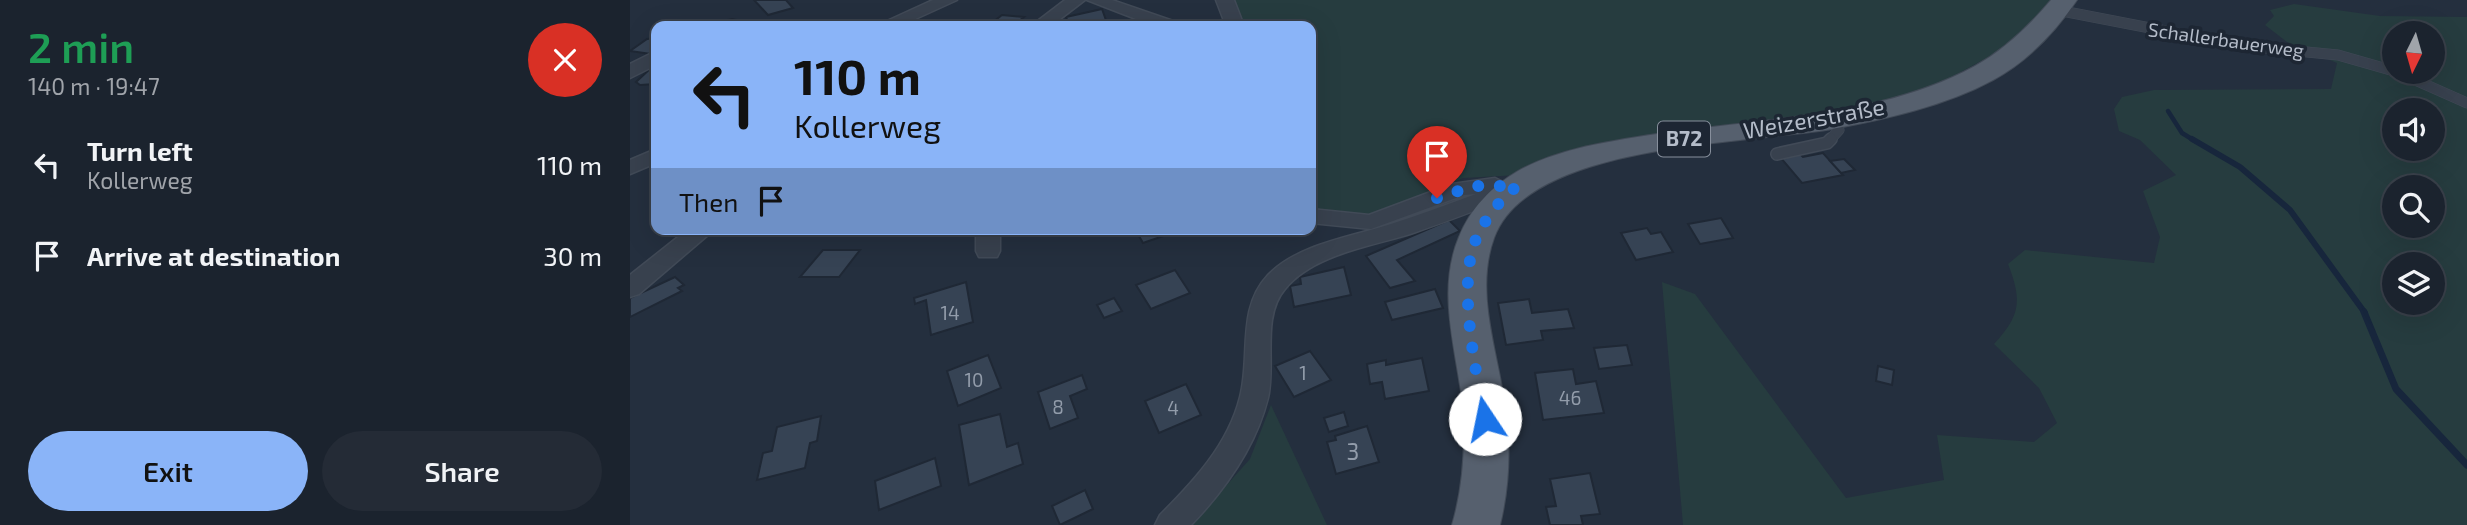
<!DOCTYPE html>
<meta charset="utf-8">
<style>
body{margin:0;font-family:"Exo 2",sans-serif;background:#242b36;color:#f1f3f6;height:100vh;display:flex;flex-direction:column;font-size:26px;white-space:nowrap}
*{box-sizing:border-box;margin:0}
p{font-size:23px;color:#a0a4aa}
.icon{flex:none;width:38px;height:38px;fill:none;stroke:currentColor;stroke-width:2;stroke-linecap:round;stroke-linejoin:round}
.map{position:relative;flex:1;overflow:hidden}
.details{display:flex;flex-direction:column;background:#1b232e;width:630px}
.details>*{flex:none}
.guide{position:absolute;left:21px;top:21px;width:665px;height:214px;border-radius:14px;box-shadow:0 7px 28px #0002,0 0 0 2px #39404a;background:#8ab4f8;color:#111;overflow:hidden}
.needle{width:46px;rotate:185deg}
.fabs{position:absolute;left:1752px;top:21px;display:grid;gap:14px}
.fabs a{display:grid;place-items:center;width:63px;height:63px;border-radius:50%;background:#1b232e;box-shadow:0 7px 28px #0002,0 0 0 2px #39404a;font-size:35px}
.pin{position:absolute;display:grid;place-items:center;width:60px;height:60px;color:#fff;margin:-72px -30px;border-radius:50% 50% 50% 0;rotate:-45deg;box-shadow:0 0 7px #0007}
.pin .icon{rotate:45deg}
.me{position:absolute;width:77px;margin:-38px;rotate:349deg;stroke-linejoin:round;filter:drop-shadow(0 0 5px #0008)}
.turn{display:flex;align-items:center;gap:24px;height:147px;padding:0 28px;font-size:32px}
.turn .icon{width:91px;height:91px;stroke-width:2.5}
.turn b{display:block;font-size:49px;line-height:60px}
.then{display:flex;align-items:center;height:66px;padding:0 28px;background:#0003;gap:14px;font-size:26px}
.round{display:grid;place-items:center;flex:none;width:74px;height:74px;border-radius:37px;background:#242b36}
.headline{display:flex;align-items:center;justify-content:space-between;height:119px;padding:0 28px}
h1{font-size:42px;font-weight:600;line-height:52px;color:#1e9e55}
.action{display:flex;gap:14px;margin-top:auto;padding:14px 28px}
.action a{flex:1;height:80px;border-radius:42px;background:#8ab4f8;color:#111;font-size:28px;font-weight:600;line-height:80px;text-align:center}
.action a+a{background:#242b36;color:#f1f3f6}
ul{padding:0;list-style:none}
li{display:flex;align-items:center;gap:21px;height:91px;padding:0 28px}
li div{flex:1}
li b{display:block;font-size:26px}
li em{font-style:normal}
main{display:flex;flex:1;min-height:0}
.map>svg:first-child{display:block}
.green{fill:#263c3f;fill-rule:evenodd}
.lines{fill:none;stroke-linecap:round;stroke-linejoin:round}
.stream-far2{stroke:#17263c;stroke-width:4.5}
.stream-far1{stroke:#17263c;stroke-width:6}
.stream{stroke:#17263c;stroke-width:7}
.building{fill:#364354;stroke:#1f2835;stroke-width:2}
.service-far1-casing{stroke:#414a57;stroke-width:11}
.service-casing{stroke:#414a57;stroke-width:14}
.minor-casing{stroke:#414a57;stroke-width:3}
.primary-casing{stroke:#414a57;stroke-width:2}
.service-far1{stroke:#38414e;stroke-width:10}
.service{stroke:#38414e;stroke-width:11}
.minor{fill:#38414e;fill-rule:evenodd}
.primary{fill:#56606e;fill-rule:evenodd}
.route{stroke:#1a73e8;stroke-width:12;stroke-dasharray:0 21.6}
.labels{text-anchor:middle;stroke-width:7;stroke-linejoin:round;paint-order:stroke}
.far-street-label{font-size:19px;fill:#b4bcc9;stroke:#1d2633}
.number-label{font-size:19px;fill:#929caa}
.shield{fill:#1d2633;stroke:#878f9c;stroke-width:2}
.shield-label{font-size:21px;font-weight:bold;fill:#b4bcc9}
.street-label{font-size:23px;fill:#b4bcc9;stroke:#1d2633}
.near-number-label{font-size:23px;fill:#929caa}
</style>
<main>
<section class="details">
<div class="headline"><div><h1>2 min</h1><p>140 m · 19:47</p></div><a class="round" style="background:#d93025;color:#fff"><svg class="icon" aria-label="close" viewBox="0 0 24 24"><path d="M6 6l12 12M18 6L6 18"/></svg></a></div>
<ul>
<li><svg class="icon" aria-label="left" viewBox="0 0 24 24"><path d="M17 20v-9H6M10 6l-5 5 5 5"/></svg><div><b>Turn left</b><p>Kollerweg</p></div><em>110 m</em></li>
<li><svg class="icon" aria-label="arrive" viewBox="0 0 24 24"><path d="M6 21V4h12l-3 4 3 4H6"/></svg><div><b>Arrive at destination</b></div><em>30 m</em></li>
</ul>
<div class="action"><a>Exit</a><a>Share</a></div>
</section>
<div class="map">
<svg width="1837" height="525" viewBox="0 0 1837 525">
<rect width="100%" height="100%" fill="#242f3e"/>
<g class="green">
<path d="M 600,0 L 1421,0 L 1398,26 L 1364,54 L 1307,85 L 1280,94 L 1207,112 L 890,175 L 833,178 L 746,217 L 700,216 L 681,212 L 681,26 L 611,26 Z"/>
<path d="M 1664,4 L 1750,16 L 1837,17 L 1837,525 L 1053,525 L 1032,282 L 1065,294 L 1216,498 L 1314,480 L 1307,435 L 1404,442 L 1427,423 L 1409,388 L 1364,344 C 1391,315 1392,300 1378,264 L 1395,250 L 1524,263 L 1530,237 L 1513,191 L 1546,175 L 1510,140 L 1489,131 L 1484,109 L 1492,97 L 1524,90 L 1701,89 L 1707,63 L 1657,42 L 1635,25 L 1644,16 L 1640,10 ZM 1764,33 L 1802,33 L 1802,72 L 1764,72 ZM 1764,110 L 1802,110 L 1802,149 L 1764,149 ZM 1764,187 L 1802,187 L 1802,226 L 1764,226 ZM 1764,264 L 1802,264 L 1802,303 L 1764,303 Z"/>
<path d="M 641,405 L 697,525 L 561,525 L 620,459 Z"/>
</g>
<g class="lines">
<path class="stream-far2" d="M 1538,111 L 1552,133 L 1565,141"/>
<path class="stream-far1" d="M 1562,139 L 1610,167 L 1660,210 L 1735,313"/>
<path class="stream" d="M 1734,312 L 1766,389 L 1837,465"/>
</g>
<g class="building">
<path d="M 124,0 L 156,0 L 163,8 L 138,15 Z"/>
<path d="M 472,9 L 477,23 L 425,26 L 438,22 L 436,17 Z"/>
<path d="M 372,15 L 394,17 L 383,26 L 358,26 Z"/>
<path d="M 102,19 L 120,23 L 114,26 L 72,26 Z"/>
<path d="M 26,38 L 26,51 L 21,54 L 0,51 L 17,39 Z"/>
<path d="M 23,66 L 26,66 L 26,84 L 10,85 L 6,82 Z"/>
<path d="M 1169,153 L 1173,157 L 1193,153 L 1213,175 L 1172,183 L 1150,157 Z"/>
<path d="M 1214,159 L 1225,170 L 1211,173 L 1200,161 Z"/>
<path d="M 1091,218 L 1103,238 L 1070,244 L 1058,224 Z"/>
<path d="M 819,220 L 830,231 L 767,260 L 785,281 L 760,288 L 736,256 Z"/>
<path d="M 1017,228 L 1021,234 L 1031,232 L 1043,252 L 1006,260 L 991,233 Z"/>
<path d="M 505,229 L 539,229 L 542,233 L 513,243 Z"/>
<path d="M 193,250 L 230,250 L 209,277 L 170,277 Z"/>
<path d="M 714,267 L 721,295 L 664,307 L 660,286 L 671,284 L 670,277 Z"/>
<path d="M 545,270 L 560,293 L 521,309 L 506,285 Z"/>
<path d="M 45,277 L 54,285 L 48,288 L 52,291 L 0,317 L 0,298 Z"/>
<path d="M 336,282 L 343,322 L 301,335 L 296,300 L 285,304 L 284,298 Z"/>
<path d="M 805,289 L 813,308 L 762,320 L 755,302 Z"/>
<path d="M 484,298 L 492,311 L 474,318 L 467,305 Z"/>
<path d="M 899,299 L 902,313 L 938,309 L 944,328 L 911,331 L 913,340 L 876,345 L 868,303 Z"/>
<path d="M 997,345 L 1002,365 L 969,369 L 964,348 Z"/>
<path d="M 680,351 L 701,380 L 664,397 L 645,366 Z"/>
<path d="M 358,355 L 371,388 L 328,406 L 317,371 Z"/>
<path d="M 792,358 L 799,391 L 755,399 L 752,382 L 740,384 L 737,364 L 756,360 L 756,365 Z"/>
<path d="M 1248,366 L 1264,370 L 1262,385 L 1246,381 Z"/>
<path d="M 943,369 L 946,384 L 966,381 L 974,413 L 913,420 L 905,373 Z"/>
<path d="M 452,375 L 457,389 L 440,396 L 448,418 L 420,429 L 408,392 Z"/>
<path d="M 556,384 L 571,415 L 529,433 L 515,401 Z"/>
<path d="M 714,412 L 718,426 L 699,432 L 694,418 Z"/>
<path d="M 370,414 L 377,447 L 388,443 L 393,464 L 339,485 L 329,425 Z"/>
<path d="M 191,416 L 187,441 L 180,443 L 175,468 L 127,480 L 133,453 L 142,451 L 147,427 Z"/>
<path d="M 737,426 L 749,462 L 706,474 L 697,442 L 706,440 L 705,436 Z"/>
<path d="M 305,458 L 311,486 L 249,510 L 245,481 Z"/>
<path d="M 960,473 L 970,514 L 951,516 L 953,525 L 920,525 L 916,507 L 926,506 L 920,479 Z"/>
<path d="M 455,490 L 463,509 L 430,525 L 422,506 Z"/>
</g>
<g class="lines">
<g class="service-far1-casing">
<g id="service-far1">
<path d="M 1427,10 L 1613,46 L 1708,55 L 1764,71"/>
<path d="M 1767,72 L 1837,103"/>
<path d="M 1199,141 L 1209,130 L 1203,119"/>
</g>
</g>
<g class="service-casing">
<path id="service" d="M 1147,154 L 1197,143 L 1201,139"/>
</g>
<g class="minor-casing">
<g id="minor">
<path d="M 303,0 L 327,0 L 270,26 L 246,26 Z"/>
<path d="M 435,0 L 455,0 L 421,26 L 401,26 Z"/>
<path d="M 457,0 L 482,0 L 546,22 L 549,26 L 524,26 Z"/>
<path d="M 586,0 L 604,0 L 614,26 L 596,26 Z"/>
<path d="M 26,51 L 26,65 L 0,78 L 0,64 Z"/>
<path d="M 26,149 L 26,163 L 0,174 L 0,160 Z"/>
<path d="M 865,178 L 875,183 L 891,183 L 894,188 L 891,193 C 856,206 821,220 786,232 C 745,246 684,253 655,289 C 631,317 646,365 638,398 C 626,446 595,490 561,525 L 525,525 L 530,515 C 563,482 598,445 610,397 C 621,356 606,309 638,275 C 668,244 721,237 761,224 C 789,215 818,204 846,194 L 834,195 L 741,229 L 681,223 L 681,209 L 739,215 L 822,184 Z"/>
<path d="M 58,229 L 85,229 L 9,294 L 0,297 L 0,275 Z"/>
<path d="M 346,229 L 370,229 L 370,251 L 367,257 L 349,257 L 346,251 Z"/>
</g>
</g>
<g class="primary-casing">
<path id="primary" d="M 1421,0 L 1447,0 C 1426,31 1397,62 1363,80 C 1315,106 1256,119 1202,129 C 1116,144 898,143 864,238 C 845,290 866,347 874,399 C 881,441 880,484 870,525 L 822,525 C 834,484 836,442 832,399 C 825,346 807,289 829,237 C 840,209 862,186 888,171 C 928,149 976,142 1020,135 C 1125,119 1251,118 1345,66 C 1374,50 1400,25 1421,0 Z"/>
</g>
<use href="#service-far1" class="service-far1"/>
<use href="#service" class="service"/>
<use href="#minor" class="minor"/>
<use href="#primary" class="primary"/>
</g>
<g class="lines">
<path class="route" d="M 807,198 L 843,186 L 887,186 C 870,200 856,217 847,237 C 826,281 846,372 855,419"/>
</g>
<g class="labels">
<g class="far-street-label">
<text transform="translate(1596 40) rotate(8)" y="7">Schallerbauerweg</text>
</g>
<g class="number-label">
<text x="320" y="320">14</text>
<text x="673" y="380">1</text>
<text x="344" y="387">10</text>
<text x="940" y="405">46</text>
<text x="428" y="414">8</text>
<text x="543" y="415">4</text>
</g>
<rect class="shield" x="1028" y="121.5" width="52" height="35" rx="5"/>
<g class="shield-label">
<text x="1054" y="146">B72</text>
</g>
<g class="street-label">
<text transform="translate(1184 119) rotate(-10)" y="8">Weizerstraße</text>
</g>
<g class="near-number-label">
<text x="723" y="460">3</text>
</g>
</g>
</svg>
<div class="fabs">
<a><svg class="needle" viewBox="-14 -14 28 28"><path d="M0-13l5 13h-10z" fill="#e53935"/><path d="M0 13l5-13h-10z" fill="#a0a4aa"/></svg></a>
<a><svg class="icon" aria-label="sound" viewBox="0 0 24 24"><path d="M4 9h4l5-4v14l-5-4H4zM17 9q2 3 0 6"/></svg></a>
<a><svg class="icon" aria-label="search" viewBox="0 0 24 24"><circle cx="10" cy="10" r="6"/><path d="M15 15l6 6"/></svg></a>
<a><svg class="icon" aria-label="layers" viewBox="0 0 24 24"><path d="M12 4l9 5-9 5-9-5zM3 14l9 5 9-5"/></svg></a>
</div>
<div class="pin" style="left:807px;top:198px;background:#d93025"><svg class="icon" aria-label="arrive" viewBox="0 0 24 24"><path d="M6 21V4h12l-3 4 3 4H6"/></svg></div>
<svg class="me" style="left:855px;top:419px" viewBox="-20 -20 40 40"><circle r="19" fill="#fff"/><path d="M0-13L10 11 0 6-10 11z" fill="#1a73e8"/></svg>
<div class="guide">
<div class="turn"><svg class="icon" aria-label="left" viewBox="0 0 24 24"><path d="M17 20v-9H6M10 6l-5 5 5 5"/></svg><div><b>110 m</b>Kollerweg</div></div>
<div class="then">Then<svg class="icon" aria-label="arrive" viewBox="0 0 24 24"><path d="M6 21V4h12l-3 4 3 4H6"/></svg></div>
</div>
</div>
</main>
